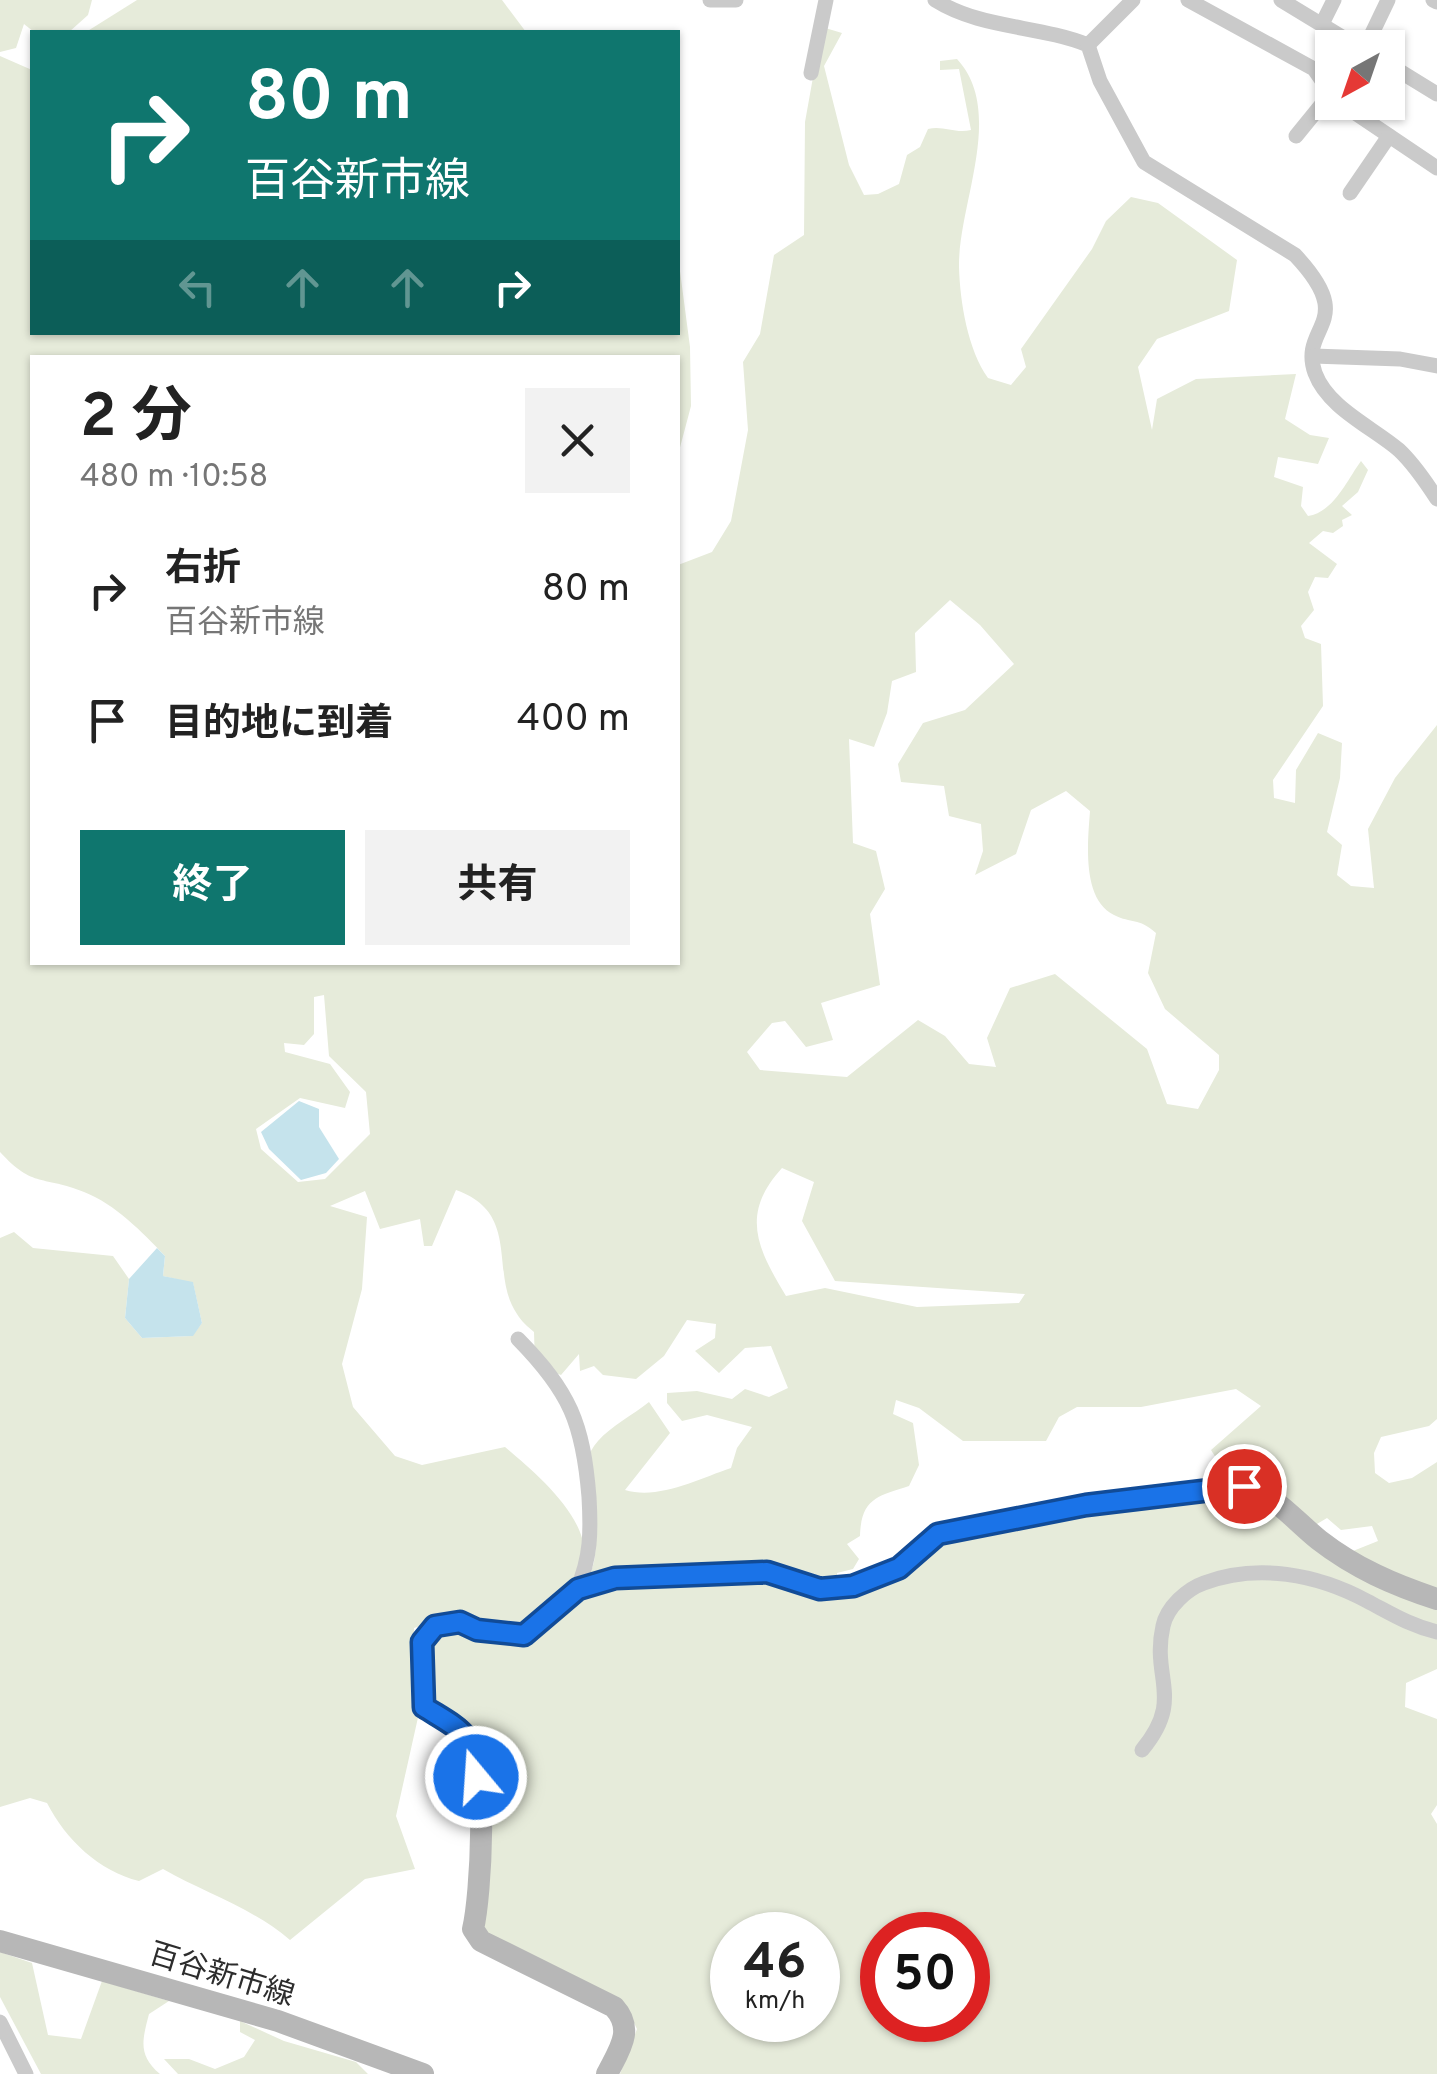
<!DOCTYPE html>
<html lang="ja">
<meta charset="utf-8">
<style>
body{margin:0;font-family:Overpass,"Noto Sans JP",sans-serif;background:#f2f2f2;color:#222;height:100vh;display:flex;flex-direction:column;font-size:38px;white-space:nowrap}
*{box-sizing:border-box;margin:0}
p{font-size:32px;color:#767676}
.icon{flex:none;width:55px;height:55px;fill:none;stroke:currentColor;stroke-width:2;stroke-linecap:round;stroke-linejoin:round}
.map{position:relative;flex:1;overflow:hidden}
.side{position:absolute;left:30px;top:355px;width:650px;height:610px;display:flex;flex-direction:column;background:#fff;border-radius:0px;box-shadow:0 2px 8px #0004}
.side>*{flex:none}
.guide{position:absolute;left:30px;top:30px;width:650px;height:305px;border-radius:0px;box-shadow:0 2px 8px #0004;background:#0f766e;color:#fff;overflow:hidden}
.needle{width:65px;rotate:220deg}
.tools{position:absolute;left:1315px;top:30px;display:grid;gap:20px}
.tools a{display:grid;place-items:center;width:90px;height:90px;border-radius:0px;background:#fff;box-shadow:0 2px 8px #0004;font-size:50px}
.speed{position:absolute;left:710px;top:1912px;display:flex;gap:20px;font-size:50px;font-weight:700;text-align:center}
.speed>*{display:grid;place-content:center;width:130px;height:130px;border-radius:50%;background:#fff;box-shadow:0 2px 8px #0004;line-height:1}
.speed small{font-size:25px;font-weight:400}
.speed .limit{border:15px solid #d22;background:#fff;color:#111}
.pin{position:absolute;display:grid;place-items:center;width:85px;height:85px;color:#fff;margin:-42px;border:5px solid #fff;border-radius:50%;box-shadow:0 2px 10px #0007}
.me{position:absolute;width:110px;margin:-55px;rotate:342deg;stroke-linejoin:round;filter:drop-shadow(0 0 8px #0008)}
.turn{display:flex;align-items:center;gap:35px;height:210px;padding:0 50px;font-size:45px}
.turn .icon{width:130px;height:130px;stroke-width:2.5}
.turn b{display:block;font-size:70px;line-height:85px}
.lanes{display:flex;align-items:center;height:95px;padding:0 50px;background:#0003;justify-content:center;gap:50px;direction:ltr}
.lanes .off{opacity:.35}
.round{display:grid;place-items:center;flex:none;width:105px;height:105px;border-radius:0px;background:#f2f2f2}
.overview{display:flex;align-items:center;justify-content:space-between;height:170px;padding:0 50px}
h1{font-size:60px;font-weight:700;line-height:75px}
.action{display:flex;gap:20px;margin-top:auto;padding:20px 50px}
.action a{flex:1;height:115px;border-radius:0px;background:#0f766e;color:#fff;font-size:40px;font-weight:700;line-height:115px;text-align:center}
.action a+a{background:#f2f2f2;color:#222}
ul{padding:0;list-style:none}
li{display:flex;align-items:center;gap:30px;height:130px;padding:0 50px}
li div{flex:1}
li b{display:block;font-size:38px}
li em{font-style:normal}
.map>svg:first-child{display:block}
.green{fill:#e6ebda;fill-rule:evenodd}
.water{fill:#c5e3ec}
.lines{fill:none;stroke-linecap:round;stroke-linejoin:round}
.minor{stroke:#cacaca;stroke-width:15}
.secondary{stroke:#b7b7b7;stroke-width:22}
.route-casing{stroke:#114b97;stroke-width:25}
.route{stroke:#1a73e8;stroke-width:18}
.labels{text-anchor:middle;stroke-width:10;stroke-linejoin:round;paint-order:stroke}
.street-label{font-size:30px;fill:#2d2d2d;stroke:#fff}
</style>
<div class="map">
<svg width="1437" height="2074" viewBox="0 0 1437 2074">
<rect width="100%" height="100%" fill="#fff"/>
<g class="green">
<path d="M 0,0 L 92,0 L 88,15 L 69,32 L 34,32 L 24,24 L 16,48 L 0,52 Z"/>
<path d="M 137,0 L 502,0 L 526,32 L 86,32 Z"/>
<path d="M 822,27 L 842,33 L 824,66 L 849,165 L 864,195 L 878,194 L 899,184 L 907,155 L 920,147 L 928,129 C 943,125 955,134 971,130 L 959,69 L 940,70 L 940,61 L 957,59 C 1006,112 958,204 959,267 C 960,303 968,350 988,378 L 1011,385 L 1026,367 L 1021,349 L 1092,249 L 1106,221 L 1131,197 L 1158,203 L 1237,260 L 1229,311 L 1157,339 L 1138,367 L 1152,430 L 1157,399 L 1196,379 L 1296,374 L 1285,419 L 1310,435 L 1329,438 L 1318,464 L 1278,457 L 1274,477 L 1303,487 L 1301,506 L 1308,516 C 1334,512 1347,480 1361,461 L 1368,470 L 1358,492 L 1342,506 L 1352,515 L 1342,520 L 1343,526 L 1333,533 L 1323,531 L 1309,543 L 1337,564 L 1328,578 L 1315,577 L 1308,592 L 1314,610 L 1301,626 L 1305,638 L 1321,644 L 1323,706 L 1273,780 L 1274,798 L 1295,803 L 1296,770 L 1318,733 L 1342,743 L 1340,778 L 1327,832 L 1342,845 L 1337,875 L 1351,886 L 1374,888 L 1368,829 L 1395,778 L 1437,725 L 1437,1419 L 1429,1426 L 1381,1437 L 1374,1453 L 1375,1473 L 1389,1483 L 1412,1478 L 1437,1462 L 1437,1669 L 1406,1683 L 1405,1707 L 1437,1719 L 1437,1805 L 1431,1814 L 1437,1824 L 1437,2074 L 620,2074 L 637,2029 L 624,2003 L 476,1928 L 490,1867 L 480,1759 L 471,1730 L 427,1702 L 425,1645 L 441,1629 L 527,1644 L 585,1595 L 610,1585 L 726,1573 L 761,1576 L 810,1594 L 845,1596 L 906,1571 L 939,1538 L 1039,1517 L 1046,1524 L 1078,1509 L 1183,1500 L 1209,1503 L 1235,1490 L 1265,1502 L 1338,1566 L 1359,1569 L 1353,1551 L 1378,1541 L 1372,1526 L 1341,1530 L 1327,1518 L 1312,1527 L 1273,1488 L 1228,1477 L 1211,1450 L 1261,1406 L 1236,1389 L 1141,1407 L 1077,1407 L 1059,1417 L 1046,1441 L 963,1441 L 919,1408 L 896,1400 L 893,1414 L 913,1423 L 919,1465 L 909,1486 C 877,1496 861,1499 860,1536 L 847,1544 L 859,1559 L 853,1569 L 837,1573 L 837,1584 L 730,1564 L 616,1576 L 585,1585 C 618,1527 559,1487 598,1441 C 611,1426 633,1415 649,1402 L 670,1433 L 625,1490 C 659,1500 698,1479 731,1468 L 737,1448 L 752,1427 L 707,1415 L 682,1421 L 667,1403 L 667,1393 L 697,1391 L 732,1399 L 745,1389 L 769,1397 L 788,1388 L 771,1346 L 745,1348 L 719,1373 L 695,1351 L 715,1338 L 716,1324 L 687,1320 L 664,1356 L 636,1379 L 603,1375 L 594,1366 L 580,1371 L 579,1354 L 561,1375 L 535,1365 L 534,1332 C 528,1327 521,1321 517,1314 C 489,1274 522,1213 456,1190 L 432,1246 L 424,1246 L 420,1219 L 380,1229 L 365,1191 L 330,1206 L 367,1217 L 362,1289 L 342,1364 L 353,1407 L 395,1456 L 422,1465 L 505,1447 C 534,1472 595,1521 583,1566 C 577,1589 541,1612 524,1628 L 448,1617 L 414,1628 L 419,1713 L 396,1816 L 415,1869 L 365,1879 L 290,1940 C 253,1908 205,1893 163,1869 L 139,1881 C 99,1871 66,1840 47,1803 L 30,1798 L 0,1807 L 0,1238 L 14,1232 L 33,1248 L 113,1256 L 129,1279 L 125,1318 L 142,1338 L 192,1336 L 202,1323 L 193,1283 L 163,1276 L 165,1256 C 142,1232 115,1204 84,1192 C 43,1175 34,1189 0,1152 L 0,56 L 32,70 L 32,332 L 678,332 L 678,256 L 690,347 L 691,406 L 678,455 L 678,358 L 32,358 L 32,962 L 678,962 L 678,565 L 712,552 L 731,521 L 748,430 L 743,362 L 760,334 L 774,255 L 804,235 L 805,122 ZM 950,600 L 980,625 L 1014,664 L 965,710 L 923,723 L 898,764 L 901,782 L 944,786 L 949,816 L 981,824 L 983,851 L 975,875 L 1016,854 L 1031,810 L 1066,791 L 1090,811 C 1088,840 1081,899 1114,915 C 1132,924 1138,917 1156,933 L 1148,973 L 1165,1009 L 1219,1055 L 1219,1070 L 1198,1109 L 1167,1104 L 1147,1049 L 1055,974 L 1010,988 L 987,1038 L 996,1067 L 969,1064 L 945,1036 L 918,1020 L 847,1077 L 760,1070 L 747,1052 L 772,1023 L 785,1021 L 806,1047 L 833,1040 L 821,1003 L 880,985 L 870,914 L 885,889 L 876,851 L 853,843 L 849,739 L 874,747 L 887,713 L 892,681 L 916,672 L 915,633 ZM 324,995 L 329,1056 L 366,1092 L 370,1134 L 325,1179 L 298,1182 L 261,1149 L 256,1129 L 300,1098 L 345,1108 L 350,1092 L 330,1064 L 285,1052 L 284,1043 L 304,1045 L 314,1034 L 314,997 ZM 782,1168 L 814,1182 L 802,1221 L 835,1281 L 1025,1294 L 1019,1303 L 917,1307 L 825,1288 L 786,1296 C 757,1248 740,1214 782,1168 ZM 732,1935 L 818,1935 L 818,2020 L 732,2020 ZM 882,1935 L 968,1935 L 968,2020 L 882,2020 Z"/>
<path d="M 0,1952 L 32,1963 L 48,2035 L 81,2039 L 102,1981 L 169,2001 L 149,2014 C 142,2041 138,2055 160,2074 L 41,2074 L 0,1997 Z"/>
<path d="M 240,2021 L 284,2041 L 356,2062 L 368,2074 L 178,2074 L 164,2059 L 189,2059 L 215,2069 L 244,2057 L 255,2040 L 240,2032 Z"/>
</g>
<g class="water">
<path d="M 299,1101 L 319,1109 L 319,1127 L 339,1159 L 326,1173 L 301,1180 L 269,1149 L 261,1132 Z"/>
<path d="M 157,1248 L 165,1256 L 163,1276 L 193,1282 L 202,1323 L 193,1336 L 142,1338 L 125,1318 L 129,1279 Z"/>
</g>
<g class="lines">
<g class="minor">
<path d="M 710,0 L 736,0"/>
<path d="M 935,0 C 981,29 1038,25 1088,45 L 1100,81 L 1144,162 L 1295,255 C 1360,324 1298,325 1315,373 C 1328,408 1372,427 1399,450 C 1414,464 1426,482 1437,499"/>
<path d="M 1188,0 L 1314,69 L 1332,95"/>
<path d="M 1281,0 L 1360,48"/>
<path d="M 1433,0 L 1437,2"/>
<path d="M 1322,24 L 1334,0"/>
<path d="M 1088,45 L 1133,0"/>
<path d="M 1365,48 L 1388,0"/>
<path d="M 1388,64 L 1437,94"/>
<path d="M 811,73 L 826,0"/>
<path d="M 1339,102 L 1437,168"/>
<path d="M 1296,136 L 1331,93"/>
<path d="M 1350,193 L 1389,136"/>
<path d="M 1313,356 L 1400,359 L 1437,366"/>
<path d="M 518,1339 C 570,1392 583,1423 589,1497 C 591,1531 591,1558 577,1589"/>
<path d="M 1142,1750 C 1185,1698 1151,1679 1163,1626 C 1167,1607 1187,1589 1204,1583 C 1257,1563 1317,1574 1367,1601 C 1392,1614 1409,1625 1437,1632"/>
<path d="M 0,2022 L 26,2074"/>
</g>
<g class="secondary">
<path d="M 0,1941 L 278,2021 L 423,2074"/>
<path d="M 607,2074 C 619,2050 635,2030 614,2007 L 481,1941 L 473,1929 C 481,1896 488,1764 469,1738 C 459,1725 438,1716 424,1707 L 422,1642 L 435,1626 L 460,1622 L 477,1630 L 525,1635 L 577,1589 L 615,1578 L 767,1572 L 820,1589 L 853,1586 L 899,1569 L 938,1534 L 1086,1505 L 1244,1485 C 1276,1496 1293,1519 1319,1540 C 1355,1568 1394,1585 1437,1599"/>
</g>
</g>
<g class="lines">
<g class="route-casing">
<path id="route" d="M 476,1777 C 475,1733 459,1729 424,1707 L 422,1642 L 435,1626 L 460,1622 L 477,1630 L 524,1635 L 578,1589 L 615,1578 L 767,1572 L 820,1589 L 853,1586 L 899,1568 L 938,1534 L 1086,1505 L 1244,1486"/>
</g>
<use href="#route" class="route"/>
</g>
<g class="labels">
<g class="street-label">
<text transform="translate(222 1974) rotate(17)" y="10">百谷新市線</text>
</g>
</g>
</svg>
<div class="tools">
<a><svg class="needle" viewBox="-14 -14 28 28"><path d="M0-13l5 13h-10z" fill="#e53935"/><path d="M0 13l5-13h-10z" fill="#767676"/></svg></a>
</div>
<div class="speed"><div>46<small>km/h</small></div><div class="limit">50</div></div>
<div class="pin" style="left:1244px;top:1486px;background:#d93025"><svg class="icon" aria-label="arrive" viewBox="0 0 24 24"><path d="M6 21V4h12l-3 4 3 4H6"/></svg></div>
<svg class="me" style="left:476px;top:1777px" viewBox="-20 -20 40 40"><circle r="17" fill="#1a73e8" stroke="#fff" stroke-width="3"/><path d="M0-11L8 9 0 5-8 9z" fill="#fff"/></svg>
<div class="guide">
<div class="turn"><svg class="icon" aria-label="right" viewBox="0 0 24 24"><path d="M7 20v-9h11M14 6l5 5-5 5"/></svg><div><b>80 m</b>百谷新市線</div></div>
<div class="lanes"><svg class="icon off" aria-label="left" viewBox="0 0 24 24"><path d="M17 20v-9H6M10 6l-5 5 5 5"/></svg><svg class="icon off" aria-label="ahead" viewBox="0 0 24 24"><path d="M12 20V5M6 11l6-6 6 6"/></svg><svg class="icon off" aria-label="ahead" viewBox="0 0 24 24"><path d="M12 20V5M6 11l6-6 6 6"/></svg><svg class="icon" aria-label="right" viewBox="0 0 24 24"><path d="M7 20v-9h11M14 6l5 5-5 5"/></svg></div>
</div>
<section class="side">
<div class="overview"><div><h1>2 分</h1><p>480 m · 10:58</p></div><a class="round"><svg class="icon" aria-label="close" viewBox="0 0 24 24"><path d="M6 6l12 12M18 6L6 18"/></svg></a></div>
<ul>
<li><svg class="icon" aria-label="right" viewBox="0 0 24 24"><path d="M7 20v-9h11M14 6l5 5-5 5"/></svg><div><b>右折</b><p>百谷新市線</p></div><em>80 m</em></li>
<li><svg class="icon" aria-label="arrive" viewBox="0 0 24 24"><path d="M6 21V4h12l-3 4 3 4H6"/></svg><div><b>目的地に到着</b></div><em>400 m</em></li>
</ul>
<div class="action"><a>終了</a><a>共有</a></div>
</section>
</div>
